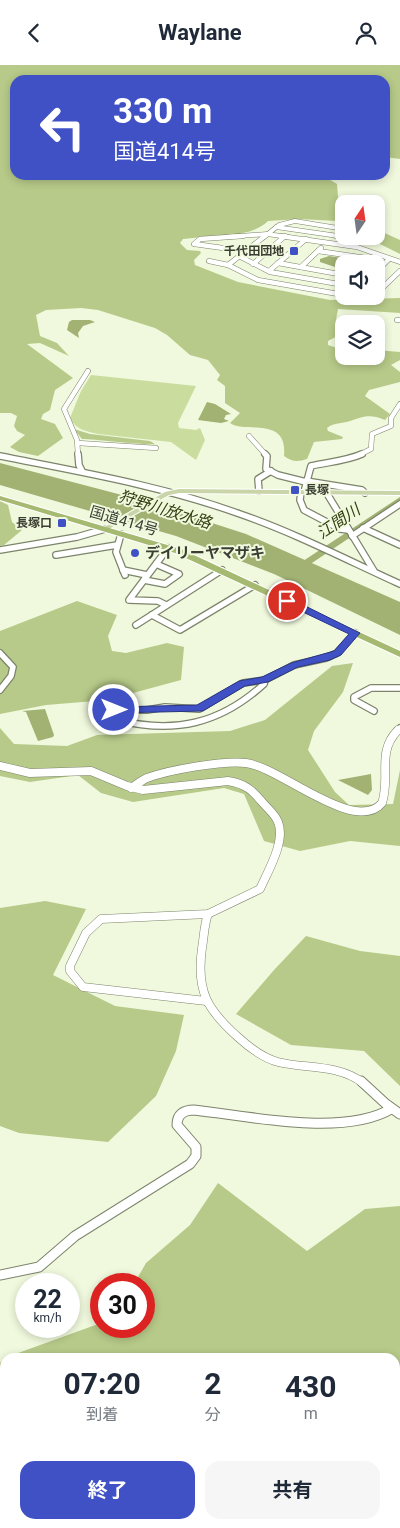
<!DOCTYPE html>
<html lang="ja">
<meta charset="utf-8">
<style>
body{margin:0;font-family:Roboto,"Noto Sans JP",sans-serif;background:#f6f6f7;color:#1f2937;height:100vh;display:flex;flex-direction:column;font-size:19px;white-space:nowrap}
*{box-sizing:border-box;margin:0}
p{font-size:16px;color:#747a83}
.icon{flex:none;width:28px;height:28px;fill:none;stroke:currentColor;stroke-width:2;stroke-linecap:round;stroke-linejoin:round}
.map{position:relative;flex:1;overflow:hidden}
.panel{position:absolute;left:0px;top:1288px;width:400px;height:176px;display:flex;flex-direction:column;background:#fff;border-radius:15px 15px 0 0;box-shadow:0 2px 8px #0003}
.panel>*{flex:none}
.banner{position:absolute;left:10px;top:10px;width:380px;height:105px;border-radius:15px;box-shadow:0 2px 8px #0003;background:#3f51c5;color:#fff;overflow:hidden}
.needle{width:32px;rotate:13deg}
.tools{position:absolute;left:335px;top:130px;display:grid;gap:10px}
.tools a{display:grid;place-items:center;width:50px;height:50px;border-radius:10px;background:#fff;box-shadow:0 2px 8px #0003;font-size:25px}
.speed{position:absolute;left:15px;top:1208px;display:flex;gap:10px;font-size:25px;font-weight:700;text-align:center}
.speed>*{display:grid;place-content:center;width:65px;height:65px;border-radius:50%;background:#fff;box-shadow:0 2px 8px #0003;line-height:1}
.speed small{font-size:12px;font-weight:400}
.speed .limit{border:8px solid #d22;background:#fff;color:#111}
.pin{position:absolute;display:grid;place-items:center;width:42px;height:42px;color:#fff;margin:-21px;border:2px solid #fff;border-radius:50%;box-shadow:0 1px 5px #0007}
.me{position:absolute;width:55px;margin:-28px;rotate:90deg;stroke-linejoin:round;filter:drop-shadow(0 0 4px #0008)}
.turn{display:flex;align-items:center;gap:18px;height:105px;padding:0 20px;font-size:22px}
.turn .icon{width:65px;height:65px;stroke-width:2.5}
.turn b{display:block;font-size:35px;line-height:42px}
.eta{display:flex;justify-content:space-evenly;align-items:center;height:85px;text-align:center}
.eta b{font-size:30px;font-weight:700;line-height:35px}
.action{display:flex;gap:10px;margin-top:auto;padding:10px 20px}
.action a{flex:1;height:58px;border-radius:15px;background:#3f51c5;color:#fff;font-size:20px;font-weight:700;line-height:58px;text-align:center}
.action a+a{background:#f6f6f7;color:#1f2937}
header{display:flex;justify-content:space-between;align-items:center;height:65px;padding:0 20px;background:#fff;font-size:22px;font-weight:700}
.map>svg:first-child{display:block}
.green{fill:#cadc9e}
.forest{fill:#b7ca89}
.water{fill:#a1b273}
.lines{fill:none;stroke-linecap:round;stroke-linejoin:round}
.river{fill:#a1b273;fill-rule:evenodd}
.minor-far4-casing{stroke:#7c846b;stroke-width:5}
.minor-far3-casing{stroke:#7c846b;stroke-width:5.5}
.minor-far2-casing{stroke:#7c846b;stroke-width:8}
.minor-far1-casing{stroke:#7c846b;stroke-width:9}
.minor-casing{stroke:#7c846b;stroke-width:11}
.major-casing{stroke:#fff;stroke-width:2}
.highway-casing{stroke:#fff;stroke-width:2}
.minor-far4{stroke:#fff;stroke-width:4}
.minor-far3{stroke:#fff;stroke-width:4.5}
.minor-far2{stroke:#fff;stroke-width:5.5}
.minor-far1{stroke:#fff;stroke-width:8}
.minor{stroke:#fff;stroke-width:9}
.major{fill:#c9d5a9;fill-rule:evenodd}
.highway{fill:#a5b970;fill-rule:evenodd}
.route{fill:#3f51c5;stroke:#293580}
.poi-dot{fill:#3f51c5;stroke:#f0f9dd;stroke-width:2}
.labels{text-anchor:middle;stroke-width:4;stroke-linejoin:round;paint-order:stroke}
.far-poi-label{font-size:12px;font-weight:bold;fill:#3a3d32;stroke:#f0f9dd;text-anchor:end}
.street-label{font-size:15px;fill:#3a3d32;stroke:#f0f9dd}
.poi-label{font-size:15px;font-weight:bold;fill:#3a3d32;stroke:#f0f9dd;text-anchor:start}
.water-label{font-size:16px;font-style:italic;fill:#343f10;stroke:#f0f9dd}
</style>
<header><svg class="icon" aria-label="back" viewBox="0 0 24 24"><path d="M15 5l-7 7 7 7"/></svg>Waylane<svg class="icon" aria-label="person" viewBox="0 0 24 24"><circle cx="12" cy="8" r="4"/><path d="M4 21q1-7 8-7t8 7"/></svg></header>
<div class="map">
<svg width="400" height="1463" viewBox="0 0 400 1463">
<rect width="100%" height="100%" fill="#f0f9dd"/>
<path class="green" d="M 91,310 L 196,321 L 178,358 L 179,363 L 196,365 L 200,363 L 205,375 L 196,395 L 171,377 L 98,369 C 86,366 76,365 70,353 L 81,326 Z"/>
<g class="forest">
<path d="M 0,0 L 400,0 L 400,94 L 385,92 L 385,15 L 15,15 L 15,110 L 322,110 L 337,119 L 338,132 L 344,139 L 344,153 L 336,153 L 337,156 L 299,154 L 268,156 C 251,173 215,170 193,173 L 183,174 L 180,178 L 187,185 L 200,186 L 201,188 L 194,195 L 195,200 L 238,217 L 330,235 L 400,233 L 400,248 L 338,244 L 335,260 L 343,265 L 343,268 L 328,276 L 328,280 L 337,283 L 344,283 L 344,291 L 376,291 L 376,285 L 400,287 L 400,295 L 391,300 L 400,307 L 400,317 L 369,325 L 365,331 L 390,349 L 385,355 C 370,349 365,351 350,356 C 341,359 335,357 327,363 L 328,366 L 343,372 L 342,374 L 314,377 L 307,394 C 298,397 292,397 284,391 C 288,350 245,369 230,358 L 240,348 L 225,338 L 225,321 L 217,315 L 220,310 L 208,295 L 190,290 L 167,270 L 155,263 L 98,245 L 81,243 L 46,245 L 36,250 L 40,271 L 57,278 L 69,291 L 40,278 L 27,279 L 73,313 L 55,325 L 50,345 L 43,349 L 41,354 L 55,359 L 63,373 L 38,391 L 19,387 L 10,382 L 25,370 L 17,366 L 14,361 L 17,351 L 11,348 L 0,348 Z"/>
<path d="M 376,164 L 400,175 L 400,189 L 364,171 L 376,171 Z"/>
<path d="M 74,364 L 90,369 L 150,376 L 155,379 C 150,381 95,374 82,374 Z"/>
<path d="M 0,436 L 8,440 L 12,457 L 22,465 L 4,480 L 0,481 Z"/>
<path d="M 77,536 L 117,550 L 108,571 L 112,586 L 126,588 L 167,578 L 184,582 L 181,615 L 107,635 L 46,640 L 0,649 L 0,566 Z"/>
<path d="M 353,598 L 343,627 L 314,666 L 308,685 L 335,727 L 349,740 L 393,739 L 400,705 L 400,781 L 350,776 L 300,786 L 264,776 L 244,729 L 224,723 L 133,737 L 101,728 L 78,710 L 30,717 L 0,711 L 0,663 L 14,679 L 67,681 L 97,670 L 230,666 L 265,655 L 332,601 Z"/>
<path d="M 45,836 L 86,844 L 53,910 L 115,941 L 184,950 L 176,986 L 156,1031 L 108,1077 L 19,1068 L 0,1061 L 0,843 Z"/>
<path d="M 306,871 L 360,886 L 400,891 L 400,1021 L 364,986 L 291,980 L 236,949 L 274,905 Z"/>
<path d="M 218,1118 L 307,1186 L 365,1144 L 400,1141 L 400,1463 L 0,1463 L 0,1298 L 5,1293 L 5,1459 L 395,1459 L 395,1292 L 7,1292 L 101,1258 L 101,1261 L 144,1261 L 144,1219 L 134,1219 L 146,1198 L 190,1160 Z"/>
</g>
<g class="water">
<path d="M 329,191 L 349,194 L 349,197 L 344,199 L 344,203 L 341,204 L 320,197 L 320,194 Z"/>
<path d="M 72,255 L 90,255 L 95,257 L 83,261 L 78,268 L 79,273 L 67,265 L 69,257 Z"/>
<path d="M 207,337 L 215,339 L 231,349 L 226,350 L 224,354 L 229,356 L 221,358 L 198,355 Z"/>
<path d="M 0,398 L 141,435 L 246,469 L 400,537 L 400,570 L 274,509 L 176,471 L 0,420 Z"/>
<path d="M 45,644 L 54,670 L 53,672 L 38,676 L 26,647 L 22,646 Z"/>
<path d="M 371,709 L 372,725 L 368,730 L 338,715 Z"/>
</g>
<g class="lines">
<path class="river" d="M 400,432 L 400,439 L 300,506 L 292,506 L 291,504 Z"/>
<g class="minor-far4-casing">
<g id="minor-far4">
<path d="M 276,162 L 345,172"/>
<path d="M 226,172 L 267,169 L 288,172"/>
<path d="M 264,172 L 279,160 L 295,156 L 344,164"/>
</g>
</g>
<g class="minor-far3-casing">
<g id="minor-far3">
<path d="M 265,171 L 228,200 L 258,215 L 344,230"/>
<path d="M 280,171 L 357,182 L 400,197"/>
<path d="M 336,171 L 358,174"/>
<path d="M 223,183 L 194,179 L 200,174 L 243,171"/>
<path d="M 318,186 L 366,193"/>
<path d="M 239,191 L 270,207 L 344,220"/>
<path d="M 209,196 L 228,200"/>
<path d="M 278,198 L 344,210"/>
<path d="M 253,199 L 285,171"/>
<path d="M 301,202 L 321,183"/>
<path d="M 269,206 L 306,174"/>
<path d="M 376,207 L 389,194"/>
<path d="M 351,231 L 379,232 L 379,226 L 400,206"/>
<path d="M 397,255 L 400,255"/>
<path d="M 249,371 L 266,390"/>
<path d="M 78,378 L 156,383"/>
<path d="M 78,390 L 77,375 L 64,344 L 88,306"/>
<path d="M 359,390 L 371,384 L 372,369 L 391,361 L 391,353 L 400,339"/>
</g>
</g>
<g class="minor-far2-casing">
<g id="minor-far2">
<path d="M 78,389 L 79,400 L 82,406"/>
<path d="M 265,389 L 267,391 L 266,404 L 278,410 L 306,417"/>
<path d="M 0,391 C 80,407 163,421 240,449 C 295,468 347,495 400,519"/>
<path d="M 306,416 L 362,425 L 365,428"/>
<path d="M 259,426 L 258,414 L 271,406"/>
<path d="M 301,427 L 300,435 L 304,445 L 340,464 L 348,465"/>
<path d="M 304,427 L 311,401 C 328,397 346,396 362,389"/>
<path d="M 326,427 L 374,506"/>
<path d="M 363,463 L 400,480"/>
<path d="M 121,469 L 116,487 L 125,510"/>
<path d="M 352,471 L 400,439"/>
<path d="M 0,485 L 77,472 L 105,464"/>
<path d="M 56,490 L 117,480"/>
<path d="M 123,505 L 147,510"/>
<path d="M 144,515 L 165,519 L 179,509 L 156,499"/>
<path d="M 166,540 L 158,536 L 129,535 L 168,483"/>
<path d="M 152,550 L 180,565 L 255,520"/>
<path d="M 136,560 L 222,505"/>
<path d="M 0,588 L 13,602 L 11,611 L 0,625"/>
<path d="M 265,615 L 264,619 C 220,659 175,669 117,655 L 114,645 L 147,645 L 165,642 L 199,644 L 243,618 Z"/>
<path d="M 265,615 L 294,600 L 326,593 L 337,588 L 355,568"/>
<path d="M 374,646 L 354,635 L 354,632 L 371,623 L 400,623"/>
<path d="M 397,666 L 400,663"/>
</g>
</g>
<g class="minor-far1-casing">
<g id="minor-far1">
<path d="M 0,701 L 30,708 L 91,706 L 127,721 L 143,725 L 228,716 C 246,719 252,725 263,738 C 268,744 275,749 278,757 C 286,776 268,806 260,824 L 208,849 L 101,854 L 86,868 L 70,901 L 70,906 L 83,922 L 206,936"/>
<path d="M 131,723 C 136,720 142,715 147,713 C 169,705 224,695 246,698 C 280,702 355,770 382,738 C 391,712 376,687 398,665"/>
<path d="M 208,849 C 204,860 204,872 202,883 C 196,926 207,945 239,973 C 250,983 263,993 278,997 C 306,1004 338,999 363,1018"/>
</g>
</g>
<g class="minor-casing">
<g id="minor">
<path d="M 361,1016 L 386,1039 L 400,1049"/>
<path d="M 0,1210 L 39,1202 L 75,1171 L 190,1099 L 196,1091 L 196,1082 L 177,1060 C 177,1049 184,1045 194,1045 C 249,1051 343,1072 391,1044"/>
</g>
</g>
<g class="major-casing">
<path id="major" d="M 179,424 L 400,426 L 400,430 L 179,428 L 169,430 L 107,465 L 105,466 L 101,464 L 165,427 Z"/>
</g>
<g class="highway-casing">
<path id="highway" d="M 0,431 L 181,484 L 400,586 L 400,592 L 175,488 L 0,435 Z"/>
</g>
<use href="#minor-far4" class="minor-far4"/>
<use href="#minor-far3" class="minor-far3"/>
<use href="#minor-far2" class="minor-far2"/>
<use href="#minor-far1" class="minor-far1"/>
<use href="#minor" class="minor"/>
<use href="#major" class="major"/>
<use href="#highway" class="highway"/>
</g>
<path class="route" d="M 284,534 L 291,534 L 360,568 L 341,590 L 330,595 L 298,602 L 268,617 L 245,621 L 203,646 L 114,648 L 108,645 L 114,642 L 197,640 L 239,616 L 262,612 L 291,598 L 334,586 L 349,569 L 284,538 Z"/>
<g class="poi-dot">
<rect x="289" y="181" width="10" height="10" rx="2.5"/>
<rect x="290" y="420" width="10" height="10" rx="2.5"/>
<rect x="57" y="453" width="10" height="10" rx="2.5"/>
<circle cx="135" cy="488" r="5"/>
</g>
<g class="labels">
<g class="far-poi-label">
<text x="284" y="190">千代田団地</text>
<text x="305" y="429" text-anchor="start">長塚</text>
<text x="52" y="462">長塚口</text>
</g>
<g class="street-label">
<text transform="translate(124 456) rotate(16)" y="5">国道414号</text>
</g>
<g class="poi-label">
<text x="145" y="493">デイリーヤマザキ</text>
</g>
<g class="water-label">
<text transform="translate(165 444) rotate(17)" y="6">狩野川放水路</text>
<text transform="translate(338 456) rotate(-34)" y="6">江間川</text>
</g>
</g>
</svg>
<div class="tools">
<a><svg class="needle" viewBox="-14 -14 28 28"><path d="M0-13l5 13h-10z" fill="#e53935"/><path d="M0 13l5-13h-10z" fill="#747a83"/></svg></a>
<a><svg class="icon" aria-label="sound" viewBox="0 0 24 24"><path d="M4 9h4l5-4v14l-5-4H4zM17 9q2 3 0 6"/></svg></a>
<a><svg class="icon" aria-label="layers" viewBox="0 0 24 24"><path d="M12 4l9 5-9 5-9-5zM3 14l9 5 9-5"/></svg></a>
</div>
<div class="speed"><div>22<small>km/h</small></div><div class="limit">30</div></div>
<div class="pin" style="left:287px;top:536px;background:#d93025"><svg class="icon" aria-label="arrive" viewBox="0 0 24 24"><path d="M6 21V4h12l-3 4 3 4H6"/></svg></div>
<svg class="me" style="left:114px;top:645px" viewBox="-20 -20 40 40"><circle r="17" fill="#3f51c5" stroke="#fff" stroke-width="3"/><path d="M0-11L8 9 0 5-8 9z" fill="#fff"/></svg>
<div class="banner">
<div class="turn"><svg class="icon" aria-label="left" viewBox="0 0 24 24"><path d="M17 20v-9H6M10 6l-5 5 5 5"/></svg><div><b>330 m</b>国道414号</div></div>
</div>
<section class="panel">
<div class="eta">
<div><b>07:20</b><p>到着</p></div>
<div><b>2</b><p>分</p></div>
<div><b>430</b><p>m</p></div>
</div>
<div class="action"><a>終了</a><a>共有</a></div>
</section>
</div>
